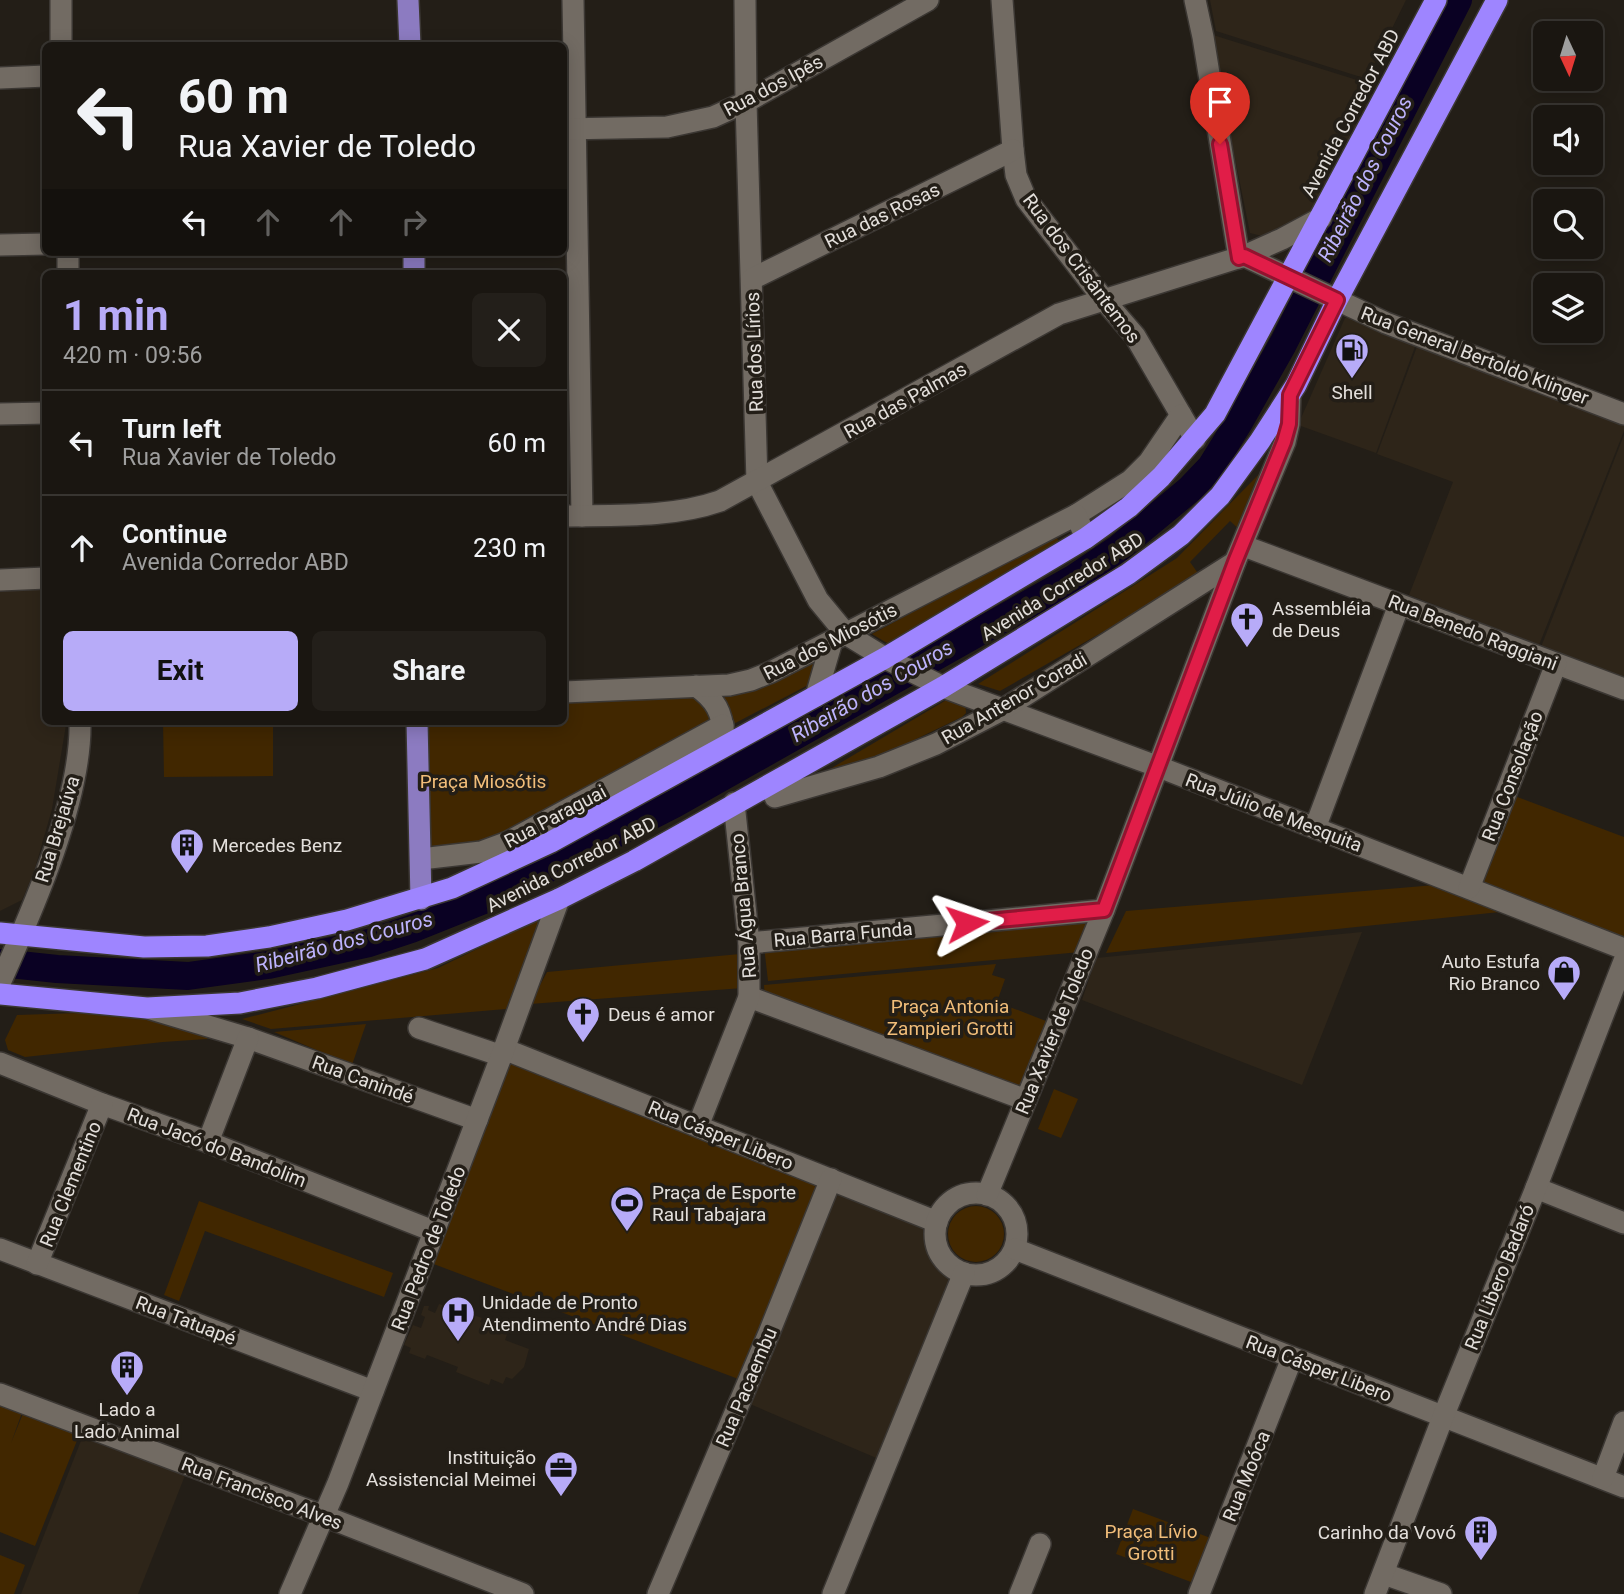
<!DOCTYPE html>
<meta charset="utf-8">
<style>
body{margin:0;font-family:Roboto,sans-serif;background:#231f1a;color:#f1f3f6;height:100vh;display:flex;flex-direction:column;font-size:26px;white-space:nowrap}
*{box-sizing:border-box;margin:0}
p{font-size:23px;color:#9f9f9f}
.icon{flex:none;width:38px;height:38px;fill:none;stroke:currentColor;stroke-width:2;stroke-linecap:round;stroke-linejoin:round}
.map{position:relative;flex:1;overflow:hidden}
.details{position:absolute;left:42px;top:270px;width:525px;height:455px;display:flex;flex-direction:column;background:#1a1611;border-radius:10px;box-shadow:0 4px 18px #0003,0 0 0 2px #383531}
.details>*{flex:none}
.hud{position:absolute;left:42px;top:42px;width:525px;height:214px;border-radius:10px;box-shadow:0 4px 18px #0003,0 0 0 2px #383531;background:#1a1611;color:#f1f3f6;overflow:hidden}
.needle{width:46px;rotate:176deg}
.tools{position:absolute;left:1533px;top:21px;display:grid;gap:14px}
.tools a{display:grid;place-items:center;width:70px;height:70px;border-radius:10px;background:#1a1611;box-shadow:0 4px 18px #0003,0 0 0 2px #383531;font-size:35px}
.pin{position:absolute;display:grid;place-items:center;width:60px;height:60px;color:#fff;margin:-72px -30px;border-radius:50% 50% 50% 0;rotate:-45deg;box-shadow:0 0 7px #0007}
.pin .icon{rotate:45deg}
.me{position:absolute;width:77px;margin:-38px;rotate:85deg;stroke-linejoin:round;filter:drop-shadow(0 0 5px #0008)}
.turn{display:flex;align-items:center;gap:24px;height:147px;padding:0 21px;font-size:32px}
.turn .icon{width:91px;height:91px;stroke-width:2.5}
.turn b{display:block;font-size:49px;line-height:60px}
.lanes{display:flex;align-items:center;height:66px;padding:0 21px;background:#0003;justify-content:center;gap:35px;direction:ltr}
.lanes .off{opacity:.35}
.round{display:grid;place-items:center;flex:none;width:74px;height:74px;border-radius:10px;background:#231f1a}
.summary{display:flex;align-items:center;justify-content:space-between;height:119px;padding:0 21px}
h1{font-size:42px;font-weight:700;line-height:52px;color:#b7abf8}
.action{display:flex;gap:14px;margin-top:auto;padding:14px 21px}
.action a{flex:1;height:80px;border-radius:10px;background:#b7abf8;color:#111;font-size:28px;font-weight:700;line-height:80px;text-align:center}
.action a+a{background:#231f1a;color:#f1f3f6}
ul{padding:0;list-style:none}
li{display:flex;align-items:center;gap:21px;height:105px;padding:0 21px;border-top:2px solid #383531}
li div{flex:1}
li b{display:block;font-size:26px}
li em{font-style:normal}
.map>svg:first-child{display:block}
.built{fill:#2e2519}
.green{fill:#412700}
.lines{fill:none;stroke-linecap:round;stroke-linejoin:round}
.river{stroke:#0a0123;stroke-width:28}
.minor-casing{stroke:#3b3733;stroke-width:24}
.major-casing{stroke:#3b3733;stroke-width:24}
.highway-casing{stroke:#3b3733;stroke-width:24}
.minor{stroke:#726b63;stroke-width:21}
.major{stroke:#8c7bc1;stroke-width:21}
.highway{stroke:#9e85ff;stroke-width:21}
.route-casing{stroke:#92132f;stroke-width:18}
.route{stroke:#e11d48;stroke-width:12}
.labels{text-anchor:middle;stroke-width:7;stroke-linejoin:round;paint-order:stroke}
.street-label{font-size:19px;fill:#e3dfdb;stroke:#231e17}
.poi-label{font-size:19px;fill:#e3dfdb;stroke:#231e17;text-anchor:start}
.park-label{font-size:19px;fill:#f1bd79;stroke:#231e17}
.water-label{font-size:21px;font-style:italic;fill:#bdb3fd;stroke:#231e17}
</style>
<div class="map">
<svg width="1624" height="1594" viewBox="0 0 1624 1594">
<rect width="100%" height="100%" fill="#231e17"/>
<g class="built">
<path d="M 1210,0 L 1406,0 L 1367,79 L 1216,31 Z"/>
<path d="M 1210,34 L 1376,86 L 1308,219 L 1266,237 L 1250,233 Z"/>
<path d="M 192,269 L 373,271 L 373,273 L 193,273 Z"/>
<path d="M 1345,318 L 1360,318 L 1416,344 L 1376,453 L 1298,425 Z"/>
<path d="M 1418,344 L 1624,426 L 1624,431 L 1539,645 L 1409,595 L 1453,482 L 1377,454 Z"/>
<path d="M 1624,435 L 1624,679 L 1541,647 Z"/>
<path d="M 45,585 L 46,721 L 66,721 L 66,725 L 52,809 L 34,872 L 22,900 L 0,911 L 0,586 Z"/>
<path d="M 1362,932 L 1302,1085 L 1082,1000 L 1096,958 Z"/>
<path d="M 840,1186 L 931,1225 L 930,1235 L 935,1255 L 945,1270 L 958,1278 L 881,1460 L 750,1404 Z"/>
<path d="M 439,1304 L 456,1309 L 454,1316 L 465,1320 L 468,1313 L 482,1318 L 480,1322 L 508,1332 L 505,1340 L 529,1349 L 524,1367 L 512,1379 L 506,1377 L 503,1384 L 491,1379 L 489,1385 L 456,1372 L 458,1367 L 427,1355 L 425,1359 L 409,1353 L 411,1348 L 404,1345 L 413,1325 L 421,1328 L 425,1317 L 421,1315 L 424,1306 L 429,1306 L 428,1310 L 435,1313 Z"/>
<path d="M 84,1433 L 186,1473 L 138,1594 L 21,1594 Z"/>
</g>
<g class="green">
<path d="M 1261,472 L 1241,531 L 1230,521 L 1190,562 L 1200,576 L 1000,691 L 978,684 L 1177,558 Z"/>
<path d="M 1053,536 L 1057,538 L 1059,542 L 892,646 L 872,634 Z"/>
<path d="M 821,658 L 814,682 L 724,729 L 714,700 L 722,694 Z"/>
<path d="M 695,689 L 718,724 L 506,835 L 424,856 L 421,721 L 564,721 L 564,696 Z"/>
<path d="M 948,699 L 965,702 L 966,713 L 962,717 L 885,754 L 803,785 Z"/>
<path d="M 163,721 L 273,721 L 273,776 L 164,777 Z"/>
<path d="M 1512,795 L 1624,837 L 1624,939 L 1477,885 Z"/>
<path d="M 1435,885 L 1500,912 L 1106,953 L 1126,911 Z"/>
<path d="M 1094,912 L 1080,952 L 768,981 L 764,946 Z"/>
<path d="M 543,917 L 506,1009 L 271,1029 L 242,1019 L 438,968 Z"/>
<path d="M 740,954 L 743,988 L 530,1004 L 547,972 Z"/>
<path d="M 996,964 L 992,975 L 1005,979 L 997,1002 L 1046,1021 L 1019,1093 L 765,999 L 764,985 Z"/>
<path d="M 79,1013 L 152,1020 L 212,1032 L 207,1039 L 163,1042 L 25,1057 L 8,1050 L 5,1040 L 17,1015 Z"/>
<path d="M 366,1024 L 352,1065 L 274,1032 Z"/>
<path d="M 512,1060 L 822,1184 L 741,1380 L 431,1263 Z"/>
<path d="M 1054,1089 L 1078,1099 L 1061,1138 L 1038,1129 Z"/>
<path d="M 199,1201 L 393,1273 L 384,1297 L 205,1231 L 179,1301 L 164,1295 Z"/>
<circle cx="976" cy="1234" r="28"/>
<path d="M 0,1401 L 23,1410 L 11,1443 L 24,1411 L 80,1433 L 35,1546 L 0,1532 Z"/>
<path d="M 1133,1509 L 1216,1540 L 1199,1585 L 1116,1554 Z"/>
<path d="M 0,1555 L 25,1565 L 14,1594 L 0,1594 Z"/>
</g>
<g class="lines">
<path class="river" d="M 0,963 L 57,969 L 188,976 L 268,965 L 369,943 L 411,929 L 496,895 L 674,804 L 1073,579 L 1119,548 L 1190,489 L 1211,467 L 1239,422 L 1283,344 L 1458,0"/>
<g class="minor-casing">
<g id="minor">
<path d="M 573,0 L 582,516"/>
<path d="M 745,0 L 746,102 L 757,482 L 818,600 L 846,634 L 885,658 L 943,687 L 1159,767 L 1624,949"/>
<path d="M 1002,0 L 1013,150 L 1016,175 L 1026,199 L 1104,300 L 1135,336 L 1195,439"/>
<path d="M 1195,0 L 1203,37 L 1239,258"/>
<path d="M 61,46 L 61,0"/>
<path d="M 0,78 L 46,76"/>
<path d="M 564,129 L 667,127 L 713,117 L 746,102 L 928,0"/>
<path d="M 0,245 L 46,244"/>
<path d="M 68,252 L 68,273"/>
<path d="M 1244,256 L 1386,323 L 1624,414"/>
<path d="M 752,279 L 1013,150"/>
<path d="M 0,414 L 46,413"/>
<path d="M 1076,515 L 1131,480 L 1149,462 L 1181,415"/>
<path d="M 564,516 C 615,515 671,518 720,501 L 1059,314 L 1244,256 L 1282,239 L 1321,218"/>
<path d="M 1244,546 L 1624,689"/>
<path d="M 0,580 L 46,578"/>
<path d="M 696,686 C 716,700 722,712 724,736"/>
<path d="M 564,692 L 729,685 L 751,680 L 771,672 L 1076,515 L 1086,538"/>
<path d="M 816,696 L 832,641"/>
<path d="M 775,797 L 879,767 L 936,744 L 1002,710 L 1235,562"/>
<path d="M 1315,828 L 1399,605"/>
<path d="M 421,859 L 481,852 L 508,842 L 723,725"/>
<path d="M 1469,888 L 1556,664"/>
<path d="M 749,943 L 1104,910"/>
<path d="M 0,983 C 32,911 82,800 80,721"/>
<path d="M 749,997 L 1026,1100"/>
<path d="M 151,1009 L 248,1038 L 477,1120"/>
<path d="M 419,1028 L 502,1056"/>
<path d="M 504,1049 L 937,1222"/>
<path d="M 0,1063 L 102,1104 L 208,1142 L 433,1231"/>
<path d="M 698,1126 L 749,997 L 749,943 L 734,803"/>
<path d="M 208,1142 L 248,1038"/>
<path d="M 1536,1188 L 1624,1223"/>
<circle cx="976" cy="1234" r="41"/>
<path d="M 987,1195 L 1104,910 L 1235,562 L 1285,442 L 1289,424 L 1290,395"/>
<path d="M 0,1249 L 373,1391"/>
<path d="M 1015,1249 L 1624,1487"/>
<path d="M 37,1264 L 102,1104"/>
<path d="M 0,1394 L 324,1516 L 523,1594"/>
<path d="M 1603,1478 L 1624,1422"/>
<path d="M 1384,1574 L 1441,1594"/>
<path d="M 290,1594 L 338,1483 L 504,1049 L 559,899"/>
<path d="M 658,1594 L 769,1333 L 831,1179"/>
<path d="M 833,1594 L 964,1273"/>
<path d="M 1020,1594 L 1040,1544"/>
<path d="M 1199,1594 L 1292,1358"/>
<path d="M 1375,1594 L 1443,1417 L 1536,1188 L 1624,961"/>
</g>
</g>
<g class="major-casing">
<g id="major">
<path d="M 408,0 L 410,46"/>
<path d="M 414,252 L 414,273"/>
<path d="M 417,721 L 421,899"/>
</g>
</g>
<g class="highway-casing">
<g id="highway">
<path d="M 0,933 L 144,947 L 207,946 L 269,937 L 347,920 L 452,888 L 551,842 L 816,696 L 885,658 L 1086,538 L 1129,507 L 1161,477 L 1215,414 L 1436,0"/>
<path d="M 0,994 L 147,1008 L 240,1003 L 317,988 L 425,959 L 559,899 L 634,861 L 943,687 L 1128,574 L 1181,535 L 1220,496 L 1260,441 L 1296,385 L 1337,300 L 1497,0"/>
</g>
</g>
<use href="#minor" class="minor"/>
<use href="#major" class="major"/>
<use href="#highway" class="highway"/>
</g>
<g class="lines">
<g class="route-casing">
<path id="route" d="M 967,923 L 1104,910 L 1235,562 L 1284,442 L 1289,424 L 1290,395 L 1337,300 L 1244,256 L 1239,258 L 1220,144"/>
</g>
<use href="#route" class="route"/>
</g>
<defs>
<g id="fuel-pin" transform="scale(1.75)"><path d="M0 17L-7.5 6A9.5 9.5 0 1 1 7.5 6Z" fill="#b7abf8" stroke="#231e17"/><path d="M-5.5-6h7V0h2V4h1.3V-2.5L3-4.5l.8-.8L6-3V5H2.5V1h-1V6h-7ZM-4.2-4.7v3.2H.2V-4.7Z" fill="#111"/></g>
<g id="church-pin" transform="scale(1.75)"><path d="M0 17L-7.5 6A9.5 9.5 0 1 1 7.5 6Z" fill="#b7abf8" stroke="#231e17"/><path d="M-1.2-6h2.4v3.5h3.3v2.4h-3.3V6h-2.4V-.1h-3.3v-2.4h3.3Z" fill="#111"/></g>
<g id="building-pin" transform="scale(1.75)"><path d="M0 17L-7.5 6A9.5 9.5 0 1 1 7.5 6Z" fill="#b7abf8" stroke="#231e17"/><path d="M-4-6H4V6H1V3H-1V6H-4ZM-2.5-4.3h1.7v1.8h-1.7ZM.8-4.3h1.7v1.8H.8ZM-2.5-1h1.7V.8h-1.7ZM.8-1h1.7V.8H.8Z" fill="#111"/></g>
<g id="shop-pin" transform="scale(1.75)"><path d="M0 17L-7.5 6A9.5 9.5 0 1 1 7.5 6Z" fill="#b7abf8" stroke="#231e17"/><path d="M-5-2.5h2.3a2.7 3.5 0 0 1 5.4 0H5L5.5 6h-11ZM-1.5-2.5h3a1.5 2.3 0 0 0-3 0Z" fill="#111"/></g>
<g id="stadium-pin" transform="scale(1.75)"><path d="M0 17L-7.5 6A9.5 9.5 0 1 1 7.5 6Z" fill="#b7abf8" stroke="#231e17"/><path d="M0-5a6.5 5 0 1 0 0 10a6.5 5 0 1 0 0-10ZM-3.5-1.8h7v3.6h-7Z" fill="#111"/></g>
<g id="hospital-pin" transform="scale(1.75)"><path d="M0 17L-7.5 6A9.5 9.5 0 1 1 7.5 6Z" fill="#b7abf8" stroke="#231e17"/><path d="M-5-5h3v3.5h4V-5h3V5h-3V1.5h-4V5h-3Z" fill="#111"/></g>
<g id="office-pin" transform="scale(1.75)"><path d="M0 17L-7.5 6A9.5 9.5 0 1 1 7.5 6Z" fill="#b7abf8" stroke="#231e17"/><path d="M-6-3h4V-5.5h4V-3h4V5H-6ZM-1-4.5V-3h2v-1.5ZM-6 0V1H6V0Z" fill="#111"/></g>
</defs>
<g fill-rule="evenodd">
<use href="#fuel-pin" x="1352" y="350"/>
<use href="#church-pin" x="1247" y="619"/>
<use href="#building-pin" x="187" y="845"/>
<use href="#shop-pin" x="1564" y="972"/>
<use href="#church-pin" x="583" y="1014"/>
<use href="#stadium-pin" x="627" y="1203"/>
<use href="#hospital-pin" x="458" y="1313"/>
<use href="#building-pin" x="127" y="1367"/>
<use href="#office-pin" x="561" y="1468"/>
<use href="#building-pin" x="1481" y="1532"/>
</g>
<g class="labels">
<g class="street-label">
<text transform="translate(773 85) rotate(-28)" y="7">Rua dos Ipês</text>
<text transform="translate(1350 113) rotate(-62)" y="7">Avenida Corredor ABD</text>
<text transform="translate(882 215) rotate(-26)" y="7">Rua das Rosas</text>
<text transform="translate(1082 268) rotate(53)" y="7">Rua dos Crisântemos</text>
<text transform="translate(754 352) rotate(-92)" y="7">Rua dos Lírios</text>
<text transform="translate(1475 355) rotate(21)" y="7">Rua General Bertoldo Klinger</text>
<text transform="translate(905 400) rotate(-29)" y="7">Rua das Palmas</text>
<text transform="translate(1062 586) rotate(-32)" y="7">Avenida Corredor ABD</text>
<text transform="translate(1473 632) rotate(21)" y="7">Rua Benedo Raggiani</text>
<text transform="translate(830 641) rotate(-27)" y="7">Rua dos Miosótis</text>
<text transform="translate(1014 698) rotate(-30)" y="7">Rua Antenor Coradi</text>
<text transform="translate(1512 776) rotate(-69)" y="7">Rua Consolação</text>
<text transform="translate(1274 812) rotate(21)" y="7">Rua Júlio de Mesquita</text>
<text transform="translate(555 816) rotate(-28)" y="7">Rua Paraguai</text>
<text transform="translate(57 829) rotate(-73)" y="7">Rua Brejaúva</text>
<text transform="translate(571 864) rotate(-27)" y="7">Avenida Corredor ABD</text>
<text transform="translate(743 906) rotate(-95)" y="7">Rua Água Branco</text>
<text transform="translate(843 934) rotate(-5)" y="7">Rua Barra Funda</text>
<text transform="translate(1054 1031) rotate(-68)" y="7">Rua Xavier de Toledo</text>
<text transform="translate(363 1079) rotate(20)" y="7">Rua Canindé</text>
<text transform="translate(721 1135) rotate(22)" y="7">Rua Cásper Libero</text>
<text transform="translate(217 1147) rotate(21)" y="7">Rua Jacó do Bandolim</text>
<text transform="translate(70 1184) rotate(-68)" y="7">Rua Clementino</text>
<text transform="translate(428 1248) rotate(-69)" y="7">Rua Pedro de Toledo</text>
<text transform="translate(1499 1277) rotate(-68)" y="7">Rua Libero Badaró</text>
<text transform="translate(186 1320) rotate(21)" y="7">Rua Tatuapé</text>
<text transform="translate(1319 1368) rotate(21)" y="7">Rua Cásper Libero</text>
<text transform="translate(746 1387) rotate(-67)" y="7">Rua Pacaembu</text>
<text transform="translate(1246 1476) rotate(-68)" y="7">Rua Moóca</text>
<text transform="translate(262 1493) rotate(21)" y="7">Rua Francisco Alves</text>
</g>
<g class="poi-label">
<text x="1352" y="399" text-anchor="middle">Shell</text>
<text x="1272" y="615">Assembléia<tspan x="1272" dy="22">de Deus</tspan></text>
<text x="212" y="852">Mercedes Benz</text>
<text x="1540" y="968" text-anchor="end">Auto Estufa<tspan x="1540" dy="22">Rio Branco</tspan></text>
<text x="608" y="1021">Deus é amor</text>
<text x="652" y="1199">Praça de Esporte<tspan x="652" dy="22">Raul Tabajara</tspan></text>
<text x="482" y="1309">Unidade de Pronto<tspan x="482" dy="22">Atendimento André Dias</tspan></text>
<text x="127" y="1416" text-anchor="middle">Lado a<tspan x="127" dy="22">Lado Animal</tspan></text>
<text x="536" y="1464" text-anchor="end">Instituição<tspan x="536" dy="22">Assistencial Meimei</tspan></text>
<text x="1456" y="1539" text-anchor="end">Carinho da Vovó</text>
</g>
<g class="park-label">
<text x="483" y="788">Praça Miosótis</text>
<text x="950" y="1013">Praça Antonia<tspan x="950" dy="22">Zampieri Grotti</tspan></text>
<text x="1151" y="1538">Praça Lívio<tspan x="1151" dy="22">Grotti</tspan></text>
</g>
<g class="water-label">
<text transform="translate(1365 179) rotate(-63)" y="7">Ribeirão dos Couros</text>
<text transform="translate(872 691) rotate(-30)" y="7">Ribeirão dos Couros</text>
<text transform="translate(344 942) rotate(-15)" y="7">Ribeirão dos Couros</text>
</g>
</g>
</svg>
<div class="tools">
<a><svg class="needle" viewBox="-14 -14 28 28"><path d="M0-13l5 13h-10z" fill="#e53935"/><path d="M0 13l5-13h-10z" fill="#9f9f9f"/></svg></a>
<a><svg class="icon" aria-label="sound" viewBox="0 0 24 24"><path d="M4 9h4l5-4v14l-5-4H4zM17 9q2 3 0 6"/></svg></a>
<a><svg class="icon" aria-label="search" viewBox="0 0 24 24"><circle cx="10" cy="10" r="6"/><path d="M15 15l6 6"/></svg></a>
<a><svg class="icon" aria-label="layers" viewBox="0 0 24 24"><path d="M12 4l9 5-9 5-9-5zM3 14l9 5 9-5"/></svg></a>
</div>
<div class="pin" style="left:1220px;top:144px;background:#d93025"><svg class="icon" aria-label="arrive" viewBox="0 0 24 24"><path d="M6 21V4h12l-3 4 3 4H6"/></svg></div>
<svg class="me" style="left:967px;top:923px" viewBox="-20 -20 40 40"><path d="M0-17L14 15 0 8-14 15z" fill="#e11d48" stroke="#fff" stroke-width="4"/></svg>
<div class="hud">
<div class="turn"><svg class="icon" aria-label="left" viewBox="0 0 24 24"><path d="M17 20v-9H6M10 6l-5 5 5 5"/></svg><div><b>60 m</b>Rua Xavier de Toledo</div></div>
<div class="lanes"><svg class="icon" aria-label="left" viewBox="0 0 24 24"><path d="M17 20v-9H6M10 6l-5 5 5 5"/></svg><svg class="icon off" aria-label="ahead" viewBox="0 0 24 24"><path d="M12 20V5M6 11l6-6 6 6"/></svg><svg class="icon off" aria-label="ahead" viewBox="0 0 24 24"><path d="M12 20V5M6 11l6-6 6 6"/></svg><svg class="icon off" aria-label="right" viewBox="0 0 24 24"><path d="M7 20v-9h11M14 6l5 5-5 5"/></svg></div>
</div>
<section class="details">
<div class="summary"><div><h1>1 min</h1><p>420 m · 09:56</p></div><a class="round"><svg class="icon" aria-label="close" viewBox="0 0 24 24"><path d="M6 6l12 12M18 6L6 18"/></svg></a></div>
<ul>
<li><svg class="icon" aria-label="left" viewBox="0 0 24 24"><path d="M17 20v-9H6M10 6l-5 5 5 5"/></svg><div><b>Turn left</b><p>Rua Xavier de Toledo</p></div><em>60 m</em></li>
<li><svg class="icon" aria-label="ahead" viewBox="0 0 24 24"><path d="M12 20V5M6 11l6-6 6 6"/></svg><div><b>Continue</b><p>Avenida Corredor ABD</p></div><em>230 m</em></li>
</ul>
<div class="action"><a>Exit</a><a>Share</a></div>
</section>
</div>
